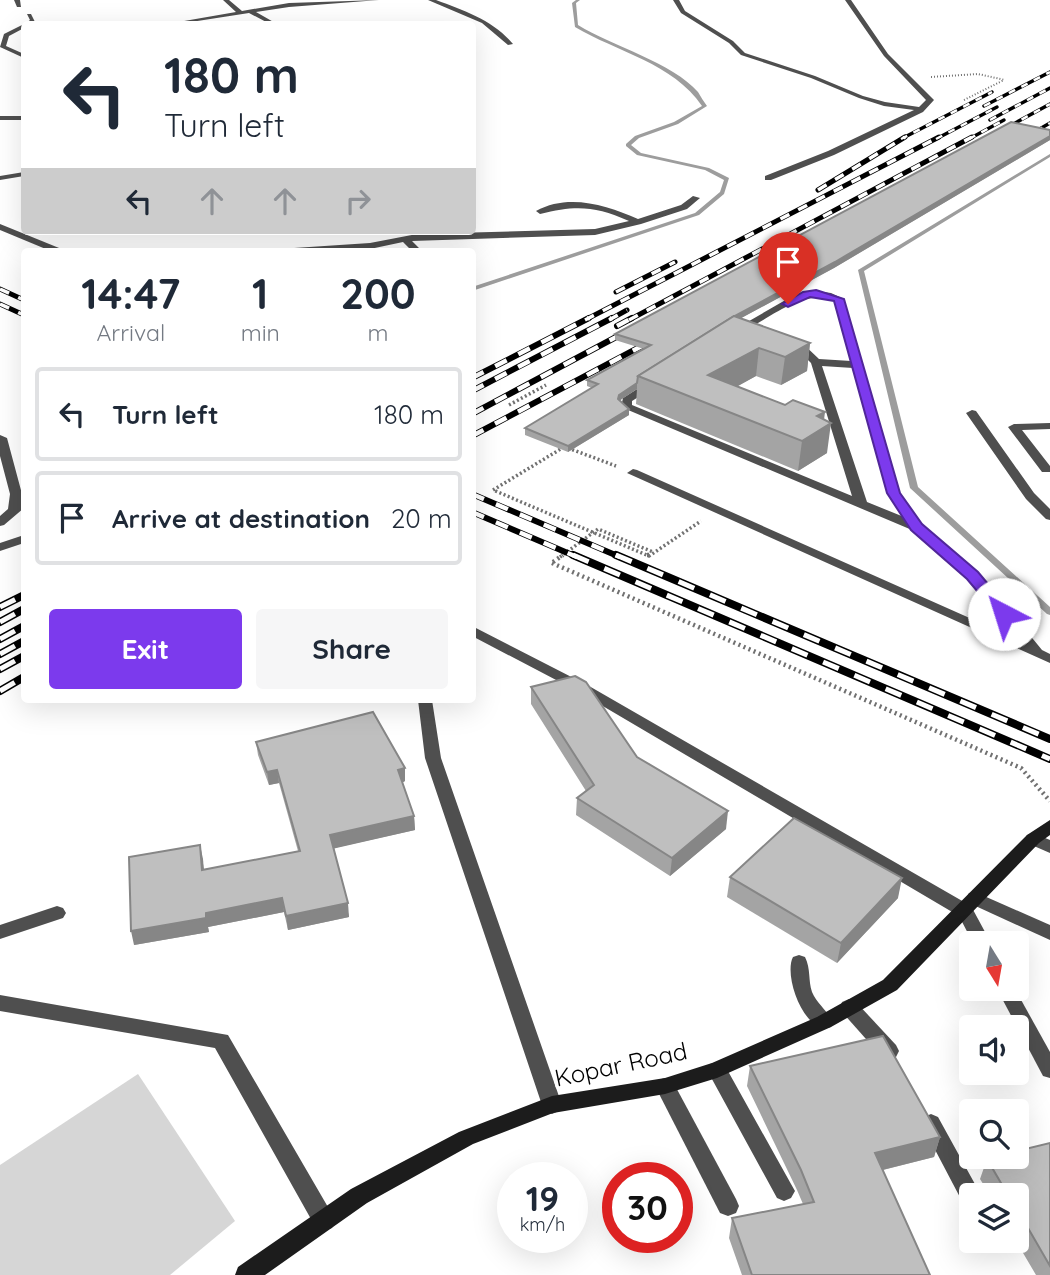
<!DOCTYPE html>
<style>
body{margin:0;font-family:Quicksand,sans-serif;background:#f6f6f7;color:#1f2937;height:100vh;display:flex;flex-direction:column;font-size:26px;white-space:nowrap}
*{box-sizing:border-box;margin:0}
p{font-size:23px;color:#747a83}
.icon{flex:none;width:38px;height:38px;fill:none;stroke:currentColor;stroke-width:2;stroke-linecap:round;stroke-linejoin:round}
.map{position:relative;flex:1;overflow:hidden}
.drawer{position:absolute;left:21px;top:248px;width:455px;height:455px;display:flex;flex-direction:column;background:#fff;border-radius:7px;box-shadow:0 7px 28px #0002}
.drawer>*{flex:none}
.top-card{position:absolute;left:21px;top:21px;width:455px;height:214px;border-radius:7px;box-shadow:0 7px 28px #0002;background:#fff;color:#1f2937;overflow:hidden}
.needle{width:46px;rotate:169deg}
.controls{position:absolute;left:959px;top:931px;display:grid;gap:14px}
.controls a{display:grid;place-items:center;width:70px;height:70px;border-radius:7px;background:#fff;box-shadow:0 7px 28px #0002;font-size:35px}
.speed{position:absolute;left:497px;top:1162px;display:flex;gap:14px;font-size:35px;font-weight:700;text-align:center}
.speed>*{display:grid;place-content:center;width:91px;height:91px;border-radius:50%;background:#fff;box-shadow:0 7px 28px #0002;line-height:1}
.speed small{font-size:18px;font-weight:400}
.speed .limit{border:10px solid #d22;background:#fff;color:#111}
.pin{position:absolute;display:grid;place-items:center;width:60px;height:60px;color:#fff;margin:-72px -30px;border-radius:50% 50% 50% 0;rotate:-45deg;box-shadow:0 0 7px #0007}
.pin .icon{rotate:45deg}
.me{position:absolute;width:77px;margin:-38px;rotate:320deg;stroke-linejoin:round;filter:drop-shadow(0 0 5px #0008)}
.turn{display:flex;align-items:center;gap:24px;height:147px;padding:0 28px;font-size:32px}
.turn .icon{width:91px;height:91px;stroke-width:2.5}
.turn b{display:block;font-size:49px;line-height:60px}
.lanes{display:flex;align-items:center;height:66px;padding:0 28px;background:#0003;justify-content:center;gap:35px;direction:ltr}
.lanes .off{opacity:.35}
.eta{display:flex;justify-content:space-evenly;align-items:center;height:119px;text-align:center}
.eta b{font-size:42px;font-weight:800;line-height:49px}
.button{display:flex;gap:14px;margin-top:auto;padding:14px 28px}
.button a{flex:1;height:80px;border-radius:7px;background:#7c3aed;color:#fff;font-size:28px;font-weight:800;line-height:80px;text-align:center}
.button a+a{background:#f6f6f7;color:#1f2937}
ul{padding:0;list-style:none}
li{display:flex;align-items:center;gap:21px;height:94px;margin:0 14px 10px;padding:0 14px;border:4px solid #e0e1e3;border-radius:7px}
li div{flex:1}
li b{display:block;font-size:26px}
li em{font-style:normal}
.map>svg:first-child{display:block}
.green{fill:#d6d6d6}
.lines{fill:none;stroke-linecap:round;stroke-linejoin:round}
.stream{fill:#9d9d9d;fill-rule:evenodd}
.path-far2{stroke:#717171;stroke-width:2;stroke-dasharray:1 2;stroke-linecap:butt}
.path-far1{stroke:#717171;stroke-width:3.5;stroke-dasharray:2 2.5;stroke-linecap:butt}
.path{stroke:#717171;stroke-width:4.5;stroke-dasharray:2 3.5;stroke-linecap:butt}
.lane{fill:#4f4f4f;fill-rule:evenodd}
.street{fill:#4f4f4f;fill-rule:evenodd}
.secondary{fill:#1c1c1c;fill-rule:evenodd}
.rail-far3-casing{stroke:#000;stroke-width:3.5}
.rail-far2-casing{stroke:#000;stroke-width:5}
.rail-far1-casing{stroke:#000;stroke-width:6}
.rail-casing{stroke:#000;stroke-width:8}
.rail-far3{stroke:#fff;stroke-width:2.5;stroke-dasharray:7;stroke-linecap:butt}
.rail-far2{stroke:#fff;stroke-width:3.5;stroke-dasharray:10;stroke-linecap:butt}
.rail-far1{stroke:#fff;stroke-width:4.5;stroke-dasharray:13;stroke-linecap:butt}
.rail{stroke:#fff;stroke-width:5;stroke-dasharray:17;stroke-linecap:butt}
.wall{fill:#a4a4a4}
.shaded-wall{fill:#868686}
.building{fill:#bfbfbf;stroke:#868686;stroke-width:2}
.route{fill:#7c3aed;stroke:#51269a;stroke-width:2}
.labels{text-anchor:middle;stroke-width:7;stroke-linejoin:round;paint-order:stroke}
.near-street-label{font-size:24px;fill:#000;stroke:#fff}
</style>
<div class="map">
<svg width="1050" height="1275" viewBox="0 0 1050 1275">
<rect width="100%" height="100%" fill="#fff"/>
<path class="green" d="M 138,1074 L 235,1221 L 170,1275 L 0,1275 L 0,1165 Z"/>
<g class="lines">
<g class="stream">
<path d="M 576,0 L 580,0 L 576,3 L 578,25 C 612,46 673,63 698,92 C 701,97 704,102 707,106 L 678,124 L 639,138 L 631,145 L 641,153 L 709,168 L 729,178 L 724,194 L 699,215 L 472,291 L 472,287 L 695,213 L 720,192 L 724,180 L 705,170 L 637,155 L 626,146 L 626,144 L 635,136 L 674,122 L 702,106 C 673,63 617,52 575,27 L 572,3 Z"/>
<path d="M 1050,154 L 1050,157 L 864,271 L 918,487 L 1050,607 L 1050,615 L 1047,614 L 910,488 L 858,270 Z"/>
</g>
<g class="path-far2">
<path d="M 931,77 L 978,74 L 1005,80"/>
<path d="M 964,100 L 1004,80"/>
</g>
<g class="path-far1">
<path d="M 509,405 L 546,385"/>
<path d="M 564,447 L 493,490 L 649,556 L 701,521"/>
<path d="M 568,448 L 616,466"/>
<path d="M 560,557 L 598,529 L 653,552"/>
</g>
<g class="path">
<path d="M 647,555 L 650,555"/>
<path d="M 553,562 L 563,555"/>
<path d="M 552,563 L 1021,768 L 1050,801"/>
</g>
<path class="lane" d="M 665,1078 L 672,1080 L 736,1199 L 739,1206 L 736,1213 L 728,1216 L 720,1213 L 655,1086 L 658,1080 Z"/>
<g class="street">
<path d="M 14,0 L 20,0 L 21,7 L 17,7 Z"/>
<path d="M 223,0 L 229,0 L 242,11 L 289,3 L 379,0 L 289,7 L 256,12 L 277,24 L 270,24 L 249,13 L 178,24 L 167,24 L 236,12 Z"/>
<path d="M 428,0 L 436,0 C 465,11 493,20 513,44 L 508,45 L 482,23 Z"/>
<path d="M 673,0 L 679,0 L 685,11 L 733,41 L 745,53 L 815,76 L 863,96 L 885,102 L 919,107 L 926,100 L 884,56 L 845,0 L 851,0 L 888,54 L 934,100 L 923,112 L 834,155 L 771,180 L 765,180 L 765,176 L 828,151 L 914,110 L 884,106 L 859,98 L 811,78 L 741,55 L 729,43 L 681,13 Z"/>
<path d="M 27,14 L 31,14 L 35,22 L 25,24 L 30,20 Z"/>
<path d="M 24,24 L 24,28 L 9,36 L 6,46 L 24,54 L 24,58 L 0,47 L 4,34 Z"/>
<rect x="0" y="116" width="24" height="4"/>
<path d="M 472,130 L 476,132 L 476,147 L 472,149 Z"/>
<path d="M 24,172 L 24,176 L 0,180 L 0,176 Z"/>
<path d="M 693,196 L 700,198 L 687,209 L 641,224 L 595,235 L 412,241 L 423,252 L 413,252 L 403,242 L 370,249 L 274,252 L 279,249 L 370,243 L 417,234 L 595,229 L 629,221 C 595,206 576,205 540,214 L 536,211 C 568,193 607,205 638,219 L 681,205 Z"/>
<path d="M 0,224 L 64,250 L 66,252 L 53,252 L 0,230 Z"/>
<path d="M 816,291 L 831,293 L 844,299 L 900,493 L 921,525 L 978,572 L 1042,650 L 1050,654 L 1050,663 L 627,473 L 633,469 L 637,470 L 1019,640 L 968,578 L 912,530 L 621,407 L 623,398 L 648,382 L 656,382 L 656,386 L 632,401 L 632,405 L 852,496 L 811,363 L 790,342 L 799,340 L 819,359 L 851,361 L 835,301 C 805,289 777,313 753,326 L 744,324 L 789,298 ZM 822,366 L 853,368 L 888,493 L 904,517 L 867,502 Z"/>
<path d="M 972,410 L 976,411 L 1034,493 L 1050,509 L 1050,520 L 1046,519 L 1026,499 L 966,413 Z"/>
<path d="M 1050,423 L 1050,429 L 1022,430 L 1050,466 L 1050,472 L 1042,472 L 1008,427 L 1014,424 Z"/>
<path d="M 0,435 L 7,438 L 22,494 L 21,502 L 24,503 L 24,508 L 4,525 L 0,526 L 0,516 L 8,509 L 10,494 L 0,456 Z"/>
<path d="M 24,535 L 24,543 L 0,551 L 0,543 Z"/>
<path d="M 472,626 L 589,686 L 971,906 L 991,943 L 973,943 L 959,916 L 579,692 L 472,636 Z"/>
<path d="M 418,700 L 432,700 L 441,758 L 562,1105 L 559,1111 L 552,1114 L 545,1111 L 542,1105 L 425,758 Z"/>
<path d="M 1033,833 L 1050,840 L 1050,853 L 1027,843 L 1025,839 L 1027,835 Z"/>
<path d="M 975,892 L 1050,925 L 1050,940 L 969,903 L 966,898 L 969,893 Z"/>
<path d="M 57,906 L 63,908 L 66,913 L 63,918 L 0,939 L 0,925 Z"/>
<path d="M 799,955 L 805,957 C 811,969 808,981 812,992 C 817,1004 828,1011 833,1022 L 831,1027 C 805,1036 783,976 793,957 Z"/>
<path d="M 997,989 L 1015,989 L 1050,1052 L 1050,1078 L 1043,1076 Z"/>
<path d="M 0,995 L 228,1035 L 332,1214 L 335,1221 L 332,1228 L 324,1231 L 316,1228 L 215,1048 L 0,1011 Z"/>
<path d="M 849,999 L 856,1002 L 896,1045 L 899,1051 L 896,1057 L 889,1059 L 882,1057 L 842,1012 L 840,1007 L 842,1002 Z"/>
<path d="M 717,1062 L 724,1064 L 791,1184 L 795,1191 L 791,1198 L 784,1201 L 777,1198 L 707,1070 L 710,1064 Z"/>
<path d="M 931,1114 L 938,1117 L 981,1195 L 971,1195 L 971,1206 L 963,1203 L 921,1123 L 924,1117 Z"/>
</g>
<path class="secondary" d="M 1050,820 L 1050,835 L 1039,843 L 897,990 L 831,1027 L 717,1078 L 665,1094 L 553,1113 L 473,1144 L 367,1203 L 265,1275 L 235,1275 L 238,1267 L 351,1189 L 459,1132 L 552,1096 L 665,1078 L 712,1063 L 817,1017 L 883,980 L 1027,835 Z"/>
<g class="rail-far3-casing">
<g id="rail-far3">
<path d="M 984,106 L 1050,72"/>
<path d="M 990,120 L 1050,88"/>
<path d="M 997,133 L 1050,104"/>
<path d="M 1024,138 L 1050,123"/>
<path d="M 901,139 L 992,92"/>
<path d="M 936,139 L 997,107"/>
<path d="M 969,139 L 1004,120"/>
</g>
</g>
<g class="rail-far2-casing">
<g id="rail-far2">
<path d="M 818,190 L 905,137"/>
<path d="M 0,289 L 24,300"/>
<path d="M 616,292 L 675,262"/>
<path d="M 0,304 L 24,315"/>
<path d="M 585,320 L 939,137"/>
<path d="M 609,320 L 627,310"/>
<path d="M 629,320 L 972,137"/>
</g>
</g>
<g class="rail-far1-casing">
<g id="rail-far1">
<path d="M 617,326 L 632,318"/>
<path d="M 472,378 L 589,318"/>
<path d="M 472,391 L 612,318"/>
<path d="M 472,414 L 633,328"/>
<path d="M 472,436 L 655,339"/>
<path d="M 472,494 L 620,557"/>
<path d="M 472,512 L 577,557"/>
</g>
</g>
<g class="rail-casing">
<g id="rail">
<path d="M 573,555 L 1050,759"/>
<path d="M 616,555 L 1050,739"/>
<path d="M 0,607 L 24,595"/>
<path d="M 0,622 L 24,609"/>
<path d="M 0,639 L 24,626"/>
<path d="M 0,654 L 24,641"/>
<path d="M 0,669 L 24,656"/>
<path d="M 0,691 L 24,677"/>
</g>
</g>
<use href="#rail-far3" class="rail-far3"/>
<use href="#rail-far2" class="rail-far2"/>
<use href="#rail-far1" class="rail-far1"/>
<use href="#rail" class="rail"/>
</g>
<g class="wall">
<path d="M 1050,130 L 1050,140 L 834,268 L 741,318 L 810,343 L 807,371 L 781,385 L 756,376 L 737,386 L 824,420 L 827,453 L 798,471 L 636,404 L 637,389 L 620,400 L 629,409 L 629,415 L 568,452 L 525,435 L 525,428 L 592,388 L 587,386 L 587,380 L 644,349 L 615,340 L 615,334 Z"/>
<path d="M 531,687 L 637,757 L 726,829 L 670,876 L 576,815 L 577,798 L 586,791 L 531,704 Z"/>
<path d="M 256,742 L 405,768 L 405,781 L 402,783 L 414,816 L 415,830 L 334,848 L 349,917 L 288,930 L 284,912 L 208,927 L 209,932 L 134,945 L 200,845 L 204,870 L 298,851 L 279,783 L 269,785 L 258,755 Z"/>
<path d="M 730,877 L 898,898 L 837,963 L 727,897 Z"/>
<path d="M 750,1066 L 940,1137 L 934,1157 L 883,1170 L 930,1275 L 742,1275 L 729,1238 L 732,1218 L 803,1204 L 797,1190 L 747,1086 Z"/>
<path d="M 1050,1143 L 1050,1275 L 1036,1275 L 1016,1241 L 1017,1195 L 990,1195 L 980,1179 L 987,1159 Z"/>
</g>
<g class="shaded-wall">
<path d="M 1050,136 L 1050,140 L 834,268 L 710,335 L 711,329 Z"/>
<path d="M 810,343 L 807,371 L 781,385 L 785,357 Z"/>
<path d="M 759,348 L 756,376 L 706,404 L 708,375 Z"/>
<path d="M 637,383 L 637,389 L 619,401 L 619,395 Z"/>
<path d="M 629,409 L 629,415 L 568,452 L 568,446 Z"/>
<path d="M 825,412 L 823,428 L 831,423 L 827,453 L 798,471 L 802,441 L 817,416 Z"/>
<path d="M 405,768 L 405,781 L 399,784 L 398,770 Z"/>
<path d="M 277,770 L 279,783 L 269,785 L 267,772 Z"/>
<path d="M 728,811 L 726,829 L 670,876 L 672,858 Z"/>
<path d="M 414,816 L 415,830 L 332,849 L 330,835 Z"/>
<path d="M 200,845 L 203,859 L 205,884 L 202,870 Z"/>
<path d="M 902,878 L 898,898 L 837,963 L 841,943 Z"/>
<path d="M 282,898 L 284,912 L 208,927 L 209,932 L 134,945 L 131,931 L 206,913 Z"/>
<path d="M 348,903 L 349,917 L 288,930 L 286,916 Z"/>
<path d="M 940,1137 L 934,1157 L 870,1173 L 875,1153 Z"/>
</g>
<g class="building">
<path d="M 1011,122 L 1050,130 L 1050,136 L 835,262 L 735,316 L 734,316 L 638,376 L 637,383 L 619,395 L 618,399 L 629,409 L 568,446 L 525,428 L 598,384 L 587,380 L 651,345 L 615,334 Z"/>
<path d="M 734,316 L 810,343 L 785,357 L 759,348 L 708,375 L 785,405 L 793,400 L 825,412 L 817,416 L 831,423 L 802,441 L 638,376 Z"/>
<path d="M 575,676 L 586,682 L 637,757 L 728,811 L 672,858 L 577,798 L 594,785 L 531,687 Z"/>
<path d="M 373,712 L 405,768 L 398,770 L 414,816 L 330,835 L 348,903 L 286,916 L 282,898 L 206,913 L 206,918 L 131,931 L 129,857 L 200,845 L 202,870 L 300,851 L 277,770 L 267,772 L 256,742 Z"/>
<path d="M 794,818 L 902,878 L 841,943 L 730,877 Z"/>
<path d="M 883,1036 L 940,1137 L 875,1153 L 930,1275 L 752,1275 L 732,1218 L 814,1202 L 801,1170 L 750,1066 Z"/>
<path d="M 1050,1143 L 1050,1266 L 1017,1209 L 1017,1195 L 1008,1195 L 987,1159 L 994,1157 L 1017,1157 L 1017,1151 Z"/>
</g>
<path class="route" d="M 816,290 L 844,299 L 900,493 L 922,524 L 978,572 L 1010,610 L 1012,614 L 1010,617 L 999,617 L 967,579 L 911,530 L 887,493 L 834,301 L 810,297 L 788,307 L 782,304 L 803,292 Z"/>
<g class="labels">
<g class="near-street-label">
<text transform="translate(621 1065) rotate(-12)" y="8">Kopar Road</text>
</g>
</g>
</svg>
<div class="controls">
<a><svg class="needle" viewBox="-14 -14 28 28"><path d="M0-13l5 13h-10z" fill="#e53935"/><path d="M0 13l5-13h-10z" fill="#747a83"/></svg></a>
<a><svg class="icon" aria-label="sound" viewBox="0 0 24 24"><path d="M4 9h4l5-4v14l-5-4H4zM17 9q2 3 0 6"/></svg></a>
<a><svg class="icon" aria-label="search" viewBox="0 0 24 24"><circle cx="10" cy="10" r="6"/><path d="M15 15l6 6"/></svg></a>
<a><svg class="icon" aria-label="layers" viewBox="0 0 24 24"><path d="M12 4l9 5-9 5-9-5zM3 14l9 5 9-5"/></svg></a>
</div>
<div class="speed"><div>19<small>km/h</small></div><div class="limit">30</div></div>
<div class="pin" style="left:788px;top:304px;background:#d93025"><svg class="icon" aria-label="arrive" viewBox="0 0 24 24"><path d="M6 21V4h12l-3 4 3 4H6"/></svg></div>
<svg class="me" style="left:1004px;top:614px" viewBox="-20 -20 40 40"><circle r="19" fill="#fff"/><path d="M0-13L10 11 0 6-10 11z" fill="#7c3aed"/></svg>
<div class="top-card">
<div class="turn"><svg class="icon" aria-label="left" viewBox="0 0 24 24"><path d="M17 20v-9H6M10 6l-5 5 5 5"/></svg><div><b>180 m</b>Turn left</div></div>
<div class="lanes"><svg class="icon" aria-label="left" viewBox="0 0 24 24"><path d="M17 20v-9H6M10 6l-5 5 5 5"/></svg><svg class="icon off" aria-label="ahead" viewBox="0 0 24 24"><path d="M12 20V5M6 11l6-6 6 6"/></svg><svg class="icon off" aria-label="ahead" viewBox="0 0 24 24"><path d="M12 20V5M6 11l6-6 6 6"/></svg><svg class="icon off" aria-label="right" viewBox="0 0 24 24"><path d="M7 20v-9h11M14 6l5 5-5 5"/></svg></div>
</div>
<section class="drawer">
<div class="eta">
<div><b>14:47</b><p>Arrival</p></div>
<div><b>1</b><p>min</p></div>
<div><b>200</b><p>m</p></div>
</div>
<ul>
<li><svg class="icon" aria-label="left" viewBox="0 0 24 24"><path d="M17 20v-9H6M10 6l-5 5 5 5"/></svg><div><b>Turn left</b></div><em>180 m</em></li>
<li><svg class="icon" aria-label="arrive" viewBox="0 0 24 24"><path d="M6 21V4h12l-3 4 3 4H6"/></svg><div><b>Arrive at destination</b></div><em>20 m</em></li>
</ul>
<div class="button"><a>Exit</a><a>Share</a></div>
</section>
</div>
